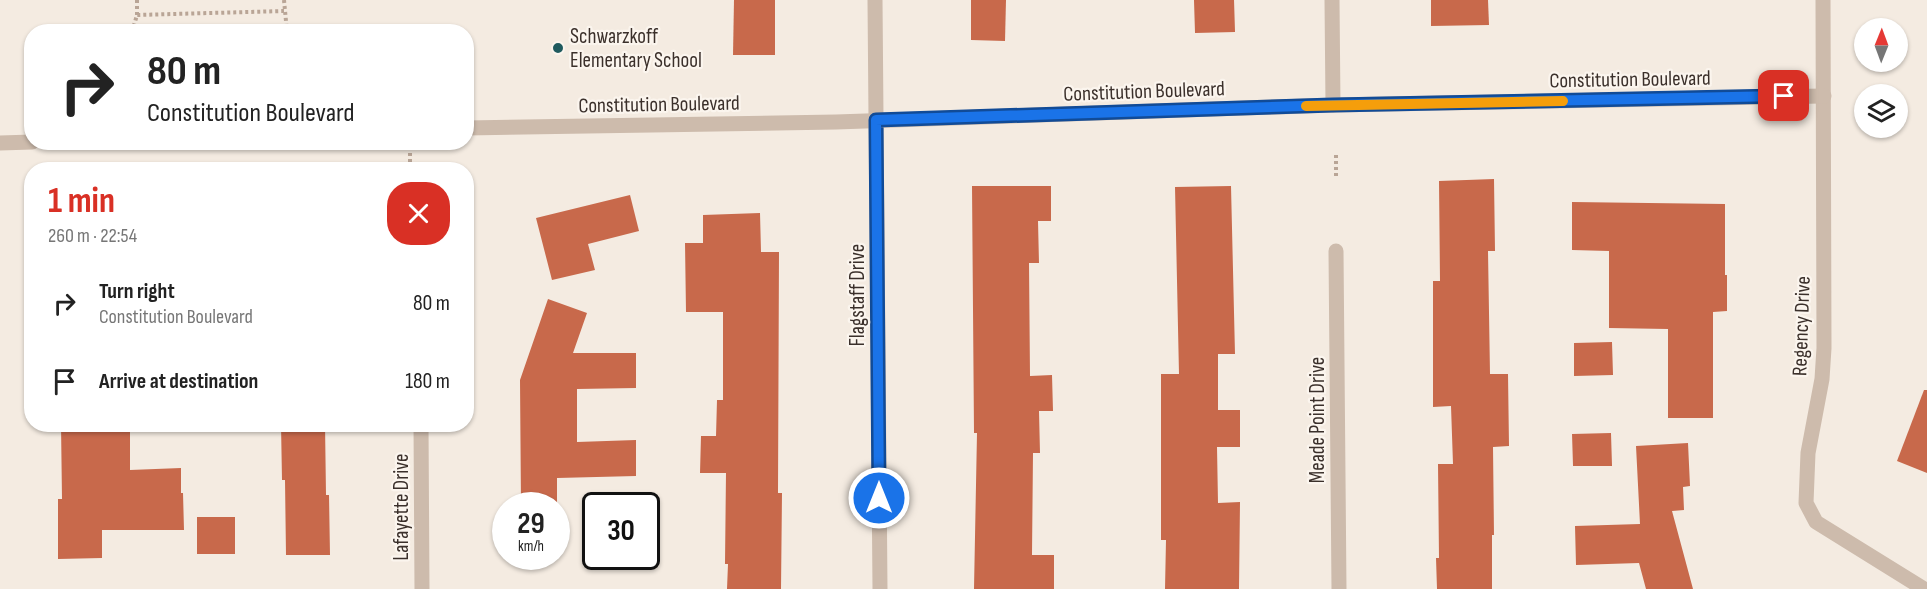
<!DOCTYPE html>
<meta charset="utf-8">
<style>
body{margin:0;font-family:"Sofia Sans Condensed",sans-serif;background:#f2f2f2;color:#222;height:100vh;display:flex;flex-direction:column;font-size:22px;white-space:nowrap}
*{box-sizing:border-box;margin:0}
p{font-size:20px;color:#767676}
.icon{flex:none;width:33px;height:33px;fill:none;stroke:currentColor;stroke-width:2;stroke-linecap:round;stroke-linejoin:round}
.map{position:relative;flex:1;overflow:hidden}
.panel{position:absolute;left:24px;top:162px;width:450px;height:270px;display:flex;flex-direction:column;background:#fff;border-radius:24px;box-shadow:0 2px 4px #0004}
.panel>*{flex:none}
.hud{position:absolute;left:24px;top:24px;width:450px;height:126px;border-radius:24px;box-shadow:0 2px 4px #0004;background:#fff;color:#222;overflow:hidden}
.needle{width:39px;rotate:1deg}
.tools{position:absolute;left:1854px;top:18px;display:grid;gap:12px}
.tools a{display:grid;place-items:center;width:54px;height:54px;border-radius:50%;background:#fff;box-shadow:0 2px 4px #0004;font-size:30px}
.speed{position:absolute;left:492px;top:492px;display:flex;gap:12px;font-size:30px;font-weight:700;text-align:center}
.speed>*{display:grid;place-content:center;width:78px;height:78px;border-radius:50%;background:#fff;box-shadow:0 2px 4px #0004;line-height:1}
.speed small{font-size:15px;font-weight:400}
.speed .limit{border:3px solid #111;border-radius:9px;background:#fff;color:#111}
.pin{position:absolute;display:grid;place-items:center;width:51px;height:51px;color:#fff;margin:-26px;border-radius:12px;box-shadow:0 3px 9px #0006}
.me{position:absolute;width:66px;margin:-33px;rotate:0deg;stroke-linejoin:round;filter:drop-shadow(0 0 4px #0008)}
.turn{display:flex;align-items:center;gap:21px;height:126px;padding:0 24px;font-size:27px}
.turn .icon{width:78px;height:78px;stroke-width:2.5}
.turn b{display:block;font-size:42px;line-height:51px}
.round{display:grid;place-items:center;flex:none;width:63px;height:63px;border-radius:24px;background:#f2f2f2}
.headline{display:flex;align-items:center;justify-content:space-between;height:102px;padding:0 24px}
h1{font-size:36px;font-weight:700;line-height:45px;color:#d93025}
ul{padding:0;list-style:none}
li{display:flex;align-items:center;gap:18px;height:78px;padding:0 24px}
li div{flex:1}
li b{display:block;font-size:22px}
li em{font-style:normal}
.map>svg:first-child{display:block}
.building{fill:#c8694b}
.lines{fill:none;stroke-linecap:round;stroke-linejoin:round}
.path{stroke:#b9a596;stroke-width:4;stroke-dasharray:3 3;stroke-linecap:butt}
.minor{stroke:#cdbbac;stroke-width:15}
.route-casing{stroke:#114b97;stroke-width:15}
.route{stroke:#1a73e8;stroke-width:10}
.slow{stroke:#f59e0b;stroke-width:10}
.poi-dot{fill:#1f5a5e;stroke:#fbf5ee;stroke-width:2}
.labels{text-anchor:middle;stroke-width:4.5;stroke-linejoin:round;paint-order:stroke}
.poi-label{font-size:21px;fill:#3b302b;stroke:#fbf5ee;text-anchor:start}
.street-label{font-size:21px;fill:#3b302b;stroke:#fbf5ee}
</style>
<div class="map">
<svg width="1927" height="589" viewBox="0 0 1927 589">
<rect width="100%" height="100%" fill="#f4ebe1"/>
<g class="building">
<path d="M 734,0 L 775,0 L 775,55 L 733,55 Z"/>
<path d="M 971,0 L 1006,0 L 1005,41 L 971,40 Z"/>
<path d="M 1194,0 L 1234,0 L 1235,32 L 1195,33 Z"/>
<path d="M 1431,0 L 1488,0 L 1489,25 L 1431,26 Z"/>
<path d="M 1494,179 L 1495,251 L 1488,251 L 1490,374 L 1508,374 L 1509,446 L 1493,447 L 1494,535 L 1492,535 L 1492,589 L 1437,589 L 1436,558 L 1439,558 L 1438,464 L 1453,464 L 1451,406 L 1433,407 L 1433,281 L 1440,281 L 1439,181 Z"/>
<path d="M 972,186 L 1051,186 L 1051,221 L 1038,221 L 1039,263 L 1029,263 L 1030,376 L 1052,375 L 1053,411 L 1039,411 L 1040,453 L 1033,453 L 1032,555 L 1054,555 L 1054,589 L 974,589 L 977,433 L 974,433 Z"/>
<path d="M 1231,186 L 1235,354 L 1218,354 L 1218,410 L 1240,410 L 1240,447 L 1217,447 L 1218,503 L 1240,502 L 1239,589 L 1165,589 L 1166,540 L 1161,540 L 1161,374 L 1179,374 L 1175,187 Z"/>
<path d="M 630,195 L 639,231 L 588,244 L 595,270 L 552,280 L 536,218 Z"/>
<path d="M 1572,202 L 1725,204 L 1725,275 L 1727,275 L 1727,311 L 1713,312 L 1713,418 L 1668,418 L 1668,329 L 1609,328 L 1609,251 L 1572,250 Z"/>
<path d="M 760,213 L 761,252 L 779,252 L 778,493 L 782,493 L 781,589 L 727,589 L 728,564 L 725,564 L 726,473 L 700,473 L 701,436 L 716,436 L 717,400 L 723,400 L 723,312 L 686,312 L 685,243 L 703,243 L 703,215 Z"/>
<path d="M 548,299 L 587,313 L 573,353 L 636,353 L 636,388 L 577,389 L 577,442 L 636,440 L 636,476 L 557,478 L 557,506 L 521,506 L 520,380 Z"/>
<path d="M 1612,342 L 1613,375 L 1574,376 L 1574,343 Z"/>
<path d="M 1924,390 L 1927,390 L 1927,473 L 1897,461 Z"/>
<path d="M 61,424 L 130,424 L 130,470 L 181,468 L 181,493 L 183,493 L 184,530 L 102,530 L 102,558 L 58,559 L 58,499 L 62,499 Z"/>
<path d="M 281,424 L 325,424 L 326,495 L 329,495 L 330,555 L 286,555 L 285,480 L 282,480 Z"/>
<path d="M 1611,433 L 1612,466 L 1573,466 L 1572,434 Z"/>
<path d="M 1688,443 L 1690,486 L 1683,487 L 1684,510 L 1672,511 L 1693,589 L 1646,589 L 1639,563 L 1576,565 L 1575,526 L 1640,524 L 1636,446 Z"/>
<rect x="197" y="517" width="38" height="37"/>
</g>
<g class="lines">
<g class="path">
<path d="M 137,0 L 137,15"/>
<path d="M 284,0 L 287,32"/>
<path d="M 132,32 L 137,15 L 284,11"/>
<path d="M 410,153 L 410,170"/>
<path d="M 1336,155 L 1336,179"/>
</g>
<g class="minor">
<path d="M 875,0 L 880,589"/>
<path d="M 1332,0 L 1333,105"/>
<path d="M 1823,0 L 1824,348 L 1822,379 L 1808,453 L 1806,503 L 1816,522 L 1924,589"/>
<path d="M 466,128 L 836,122 L 1333,105 L 1824,96"/>
<path d="M 0,143 L 32,142"/>
<path d="M 1336,251 L 1339,589"/>
<path d="M 421,424 L 422,589"/>
</g>
</g>
<g class="lines">
<g class="route-casing">
<path id="route" d="M 879,498 L 876,120 L 1333,105 L 1784,96"/>
</g>
<use href="#route" class="route"/>
<path class="slow" d="M 1306,106 L 1563,101"/>
</g>
<circle class="poi-dot" cx="558" cy="48" r="6"/>
<g class="labels">
<g class="poi-label">
<text x="570" y="43">Schwarzkoff<tspan x="570" dy="24">Elementary School</tspan></text>
</g>
<g class="street-label">
<text transform="translate(1630 79) rotate(-1)" y="7">Constitution Boulevard</text>
<text transform="translate(1144 91) rotate(-2)" y="7">Constitution Boulevard</text>
<text transform="translate(659 104) rotate(-1)" y="7">Constitution Boulevard</text>
<text transform="translate(857 295) rotate(-90)" y="7">Flagstaff Drive</text>
<text transform="translate(1801 326) rotate(-88)" y="7">Regency Drive</text>
<text transform="translate(1317 420) rotate(-90)" y="7">Meade Point Drive</text>
<text transform="translate(401 507) rotate(-90)" y="7">Lafayette Drive</text>
</g>
</g>
</svg>
<div class="tools">
<a><svg class="needle" viewBox="-14 -14 28 28"><path d="M0-13l5 13h-10z" fill="#e53935"/><path d="M0 13l5-13h-10z" fill="#767676"/></svg></a>
<a><svg class="icon" aria-label="layers" viewBox="0 0 24 24"><path d="M12 4l9 5-9 5-9-5zM3 14l9 5 9-5"/></svg></a>
</div>
<div class="speed"><div>29<small>km/h</small></div><div class="limit">30</div></div>
<div class="pin" style="left:1784px;top:96px;background:#d93025"><svg class="icon" aria-label="arrive" viewBox="0 0 24 24"><path d="M6 21V4h12l-3 4 3 4H6"/></svg></div>
<svg class="me" style="left:879px;top:498px" viewBox="-20 -20 40 40"><circle r="17" fill="#1a73e8" stroke="#fff" stroke-width="3"/><path d="M0-11L8 9 0 5-8 9z" fill="#fff"/></svg>
<div class="hud">
<div class="turn"><svg class="icon" aria-label="right" viewBox="0 0 24 24"><path d="M7 20v-9h11M14 6l5 5-5 5"/></svg><div><b>80 m</b>Constitution Boulevard</div></div>
</div>
<section class="panel">
<div class="headline"><div><h1>1 min</h1><p>260 m · 22:54</p></div><a class="round" style="background:#d93025;color:#fff"><svg class="icon" aria-label="close" viewBox="0 0 24 24"><path d="M6 6l12 12M18 6L6 18"/></svg></a></div>
<ul>
<li><svg class="icon" aria-label="right" viewBox="0 0 24 24"><path d="M7 20v-9h11M14 6l5 5-5 5"/></svg><div><b>Turn right</b><p>Constitution Boulevard</p></div><em>80 m</em></li>
<li><svg class="icon" aria-label="arrive" viewBox="0 0 24 24"><path d="M6 21V4h12l-3 4 3 4H6"/></svg><div><b>Arrive at destination</b></div><em>180 m</em></li>
</ul>
</section>
</div>
